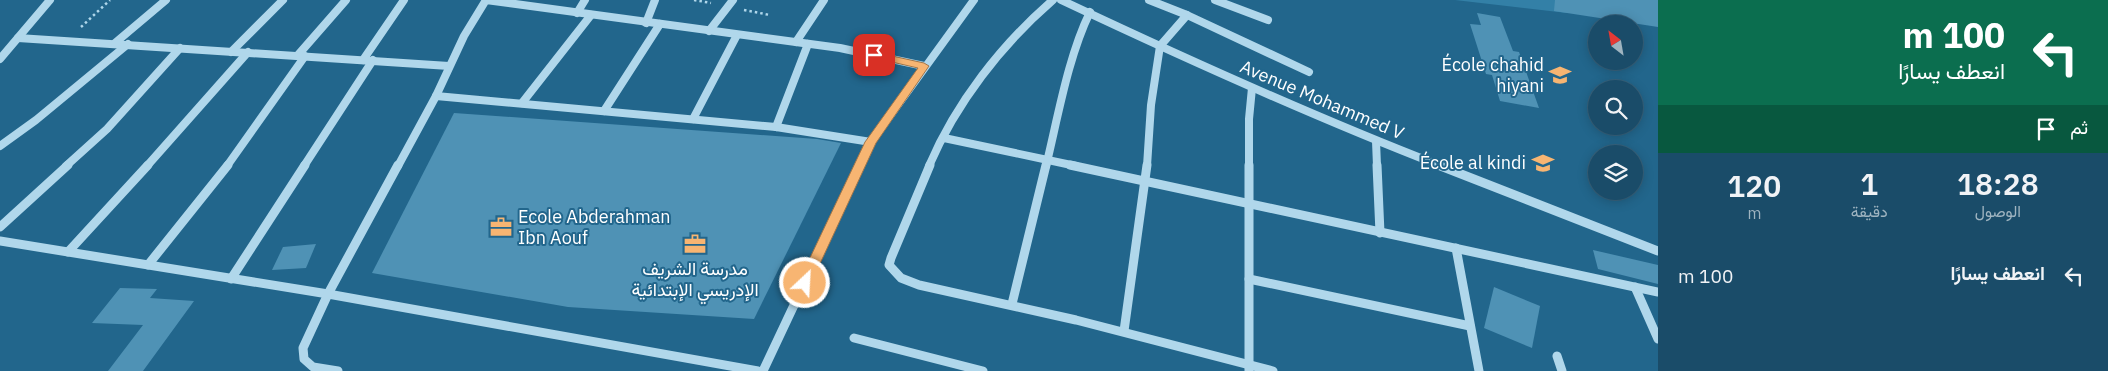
<!DOCTYPE html>
<html lang="ar">
<meta charset="utf-8">
<style>
body{margin:0;font-family:"IBM Plex Sans",Vazirmatn,sans-serif;background:#275671;color:#f1f3f6;direction:rtl;height:100vh;display:flex;flex-direction:column;font-size:19px;white-space:nowrap}
*{box-sizing:border-box;margin:0}
p{font-size:16px;color:#9fb4c0}
.icon{flex:none;width:28px;height:28px;fill:none;stroke:currentColor;stroke-width:2;stroke-linecap:round;stroke-linejoin:round}
.map{position:relative;flex:1;overflow:hidden;direction:ltr}
.details{display:flex;flex-direction:column;background:#1a4c69;width:450px}
.details>*{flex:none}
.guide{background:#0b6e4f;color:#fff;overflow:hidden}
.needle{width:32px;rotate:329deg}
.buttons{position:absolute;left:1588px;top:15px;display:grid;gap:10px}
.buttons a{display:grid;place-items:center;width:55px;height:55px;border-radius:50%;background:#1a4c69;box-shadow:0 2px 12px #0003,0 0 0 1px #38637d;font-size:25px}
.pin{position:absolute;display:grid;place-items:center;width:42px;height:42px;color:#fff;margin:-21px;border-radius:10px;box-shadow:0 2px 8px #0006}
.me{position:absolute;width:55px;margin:-28px;rotate:25deg;stroke-linejoin:round;filter:drop-shadow(0 0 4px #0008)}
.turn{display:flex;align-items:center;gap:18px;height:105px;padding:0 20px;font-size:22px}
.turn .icon{width:65px;height:65px;stroke-width:2.5}
.turn b{display:block;font-size:35px;line-height:42px}
.then{display:flex;align-items:center;height:48px;padding:0 20px;background:#0003;gap:10px;font-size:19px}
.eta{display:flex;justify-content:space-evenly;align-items:center;height:85px;text-align:center}
.eta b{font-size:30px;font-weight:600;line-height:35px}
ul{padding:0;list-style:none}
li{display:flex;align-items:center;gap:15px;height:75px;padding:0 20px}
li div{flex:1}
li b{display:block;font-size:19px}
li em{font-style:normal}
main{display:flex;flex:1;min-height:0}
.map>svg:first-child{display:block}
.green{fill:#3380a7}
.building{fill:#4f92b5}
.lines{fill:none;stroke-linecap:round;stroke-linejoin:round}
.path{stroke:#b0d7eb;stroke-width:2.5;stroke-dasharray:2.5 3;stroke-linecap:butt}
.minor-far1{stroke:#b0d7eb;stroke-width:8}
.minor{stroke:#b0d7eb;stroke-width:9}
.route{fill:#f7b572;stroke:#a1764a}
.labels{text-anchor:middle;stroke-width:4;stroke-linejoin:round;paint-order:stroke}
.poi-label{font-size:18px;fill:#fff;stroke:#22668c;text-anchor:end}
.street-label{font-size:18px;fill:#fff;stroke:#22668c}
</style>
<main>
<section class="details">
<div class="guide">
<div class="turn"><svg class="icon" aria-label="left" viewBox="0 0 24 24"><path d="M17 20v-9H6M10 6l-5 5 5 5"/></svg><div><b>100 m</b>انعطف يسارًا</div></div>
<div class="then">ثم<svg class="icon" aria-label="arrive" viewBox="0 0 24 24"><path d="M6 21V4h12l-3 4 3 4H6"/></svg></div>
</div>
<div class="eta">
<div><b>18:28</b><p>الوصول</p></div>
<div><b>1</b><p>دقيقة</p></div>
<div><b>120</b><p>m</p></div>
</div>
<ul>
<li><svg class="icon" aria-label="left" viewBox="0 0 24 24"><path d="M17 20v-9H6M10 6l-5 5 5 5"/></svg><div><b>انعطف يسارًا</b></div><em>100 m</em></li>
</ul>
</section>
<div class="map">
<svg width="1658" height="371" viewBox="0 0 1658 371">
<rect width="100%" height="100%" fill="#22668c"/>
<path class="green" d="M 1455,0 L 1563,0 L 1567,13 Z"/>
<g class="building">
<path d="M 1555,0 L 1658,0 L 1658,27 L 1554,11 Z"/>
<path d="M 1477,13 L 1500,17 L 1513,51 L 1519,52 L 1539,108 L 1500,101 L 1492,75 L 1486,74 L 1470,24 L 1481,25 Z"/>
<path d="M 454,113 L 817,139 L 841,143 L 754,319 L 568,307 L 372,273 Z"/>
<path d="M 316,244 L 306,268 L 272,270 L 283,247 Z"/>
<path d="M 1593,250 L 1658,265 L 1658,284 L 1598,269 Z"/>
<path d="M 1494,287 L 1540,306 L 1532,348 L 1484,328 Z"/>
<path d="M 120,288 L 157,289 L 150,298 L 194,301 L 143,371 L 108,371 L 143,325 L 92,323 Z"/>
</g>
<g class="lines">
<g class="path">
<path d="M 694,0 L 711,3"/>
<path d="M 744,10 L 770,15"/>
<path d="M 81,27 L 110,0"/>
</g>
<g class="minor-far1">
<path d="M 1061,0 C 1186,59 1312,116 1441,166"/>
<path d="M 1215,0 L 1268,20"/>
<path d="M 577,13 L 585,0"/>
<path d="M 1187,15 L 1309,72"/>
<path d="M 646,23 L 655,0"/>
<path d="M 709,31 L 733,0"/>
<path d="M 18,38 L 449,66"/>
<path d="M 796,42 L 824,0"/>
<path d="M 115,43 L 166,0"/>
<path d="M 231,52 L 283,0"/>
<path d="M 298,55 L 346,0"/>
<path d="M 0,59 L 50,0"/>
<path d="M 363,60 L 404,0"/>
<path d="M 436,96 L 776,127 L 871,142"/>
<path d="M 522,103 L 591,15"/>
<path d="M 604,111 L 660,24"/>
<path d="M 693,119 L 737,35"/>
<path d="M 776,127 L 808,44"/>
<path d="M 944,138 L 1076,166"/>
<path d="M 1376,141 L 1377,166"/>
<path d="M 0,146 L 36,120 L 128,44"/>
<path d="M 66,166 L 107,129 L 180,48"/>
<path d="M 147,166 L 248,52"/>
<path d="M 227,166 L 305,56"/>
<path d="M 304,166 L 373,60"/>
<path d="M 398,166 L 436,96 L 464,36 L 486,0 L 840,48 L 924,66"/>
<path d="M 859,166 L 871,142 L 974,0"/>
<path d="M 929,166 C 956,103 1001,45 1053,0"/>
<path d="M 1046,166 C 1058,117 1068,57 1090,12"/>
<path d="M 1147,166 L 1151,105 L 1160,46 L 1187,15 L 1149,0"/>
<path d="M 1249,166 L 1249,119 L 1252,88"/>
</g>
<g class="minor">
<path d="M 930,165 L 891,258 L 889,265 L 901,278 L 919,285 L 1076,320 L 1273,371"/>
<path d="M 1070,165 L 1658,292"/>
<path d="M 1249,165 L 1249,371"/>
<path d="M 1377,165 L 1380,233"/>
<path d="M 1438,165 L 1658,251"/>
<path d="M 0,227 L 68,165"/>
<path d="M 0,241 L 328,294 L 758,371"/>
<path d="M 1456,248 L 1479,371"/>
<path d="M 68,252 L 148,165"/>
<path d="M 148,265 L 228,165"/>
<path d="M 231,279 L 305,165"/>
<path d="M 1249,279 L 1470,326"/>
<path d="M 1635,287 L 1658,339"/>
<path d="M 1012,304 L 1046,165"/>
<path d="M 1124,331 L 1147,165"/>
<path d="M 854,338 L 983,371"/>
<path d="M 1557,356 L 1562,371"/>
<path d="M 338,371 L 313,367 L 304,359 L 303,348 L 328,294 L 398,165"/>
<path d="M 763,371 L 860,165"/>
</g>
</g>
<path class="route" d="M 874,52 L 924,63 L 929,66 L 876,143 L 811,283 L 809,286 L 800,286 L 798,283 L 865,142 L 918,68 L 870,57 L 869,55 Z"/>
<defs>
<g id="school-bare" transform="scale(1.725)"><path d="M0-5L7-2L0 1L-7-2ZM-4 1L0 2.5L4 1V4Q0 6-4 4Z" fill="#f7b572" stroke="#22668c" stroke-width="2.5" paint-order="stroke"/></g>
<g id="office-bare" transform="scale(1.725)"><path d="M-6-3h4V-5.5h4V-3h4V5H-6ZM-1-4.5V-3h2v-1.5ZM-6 0V1H6V0Z" fill="#f7b572" stroke="#22668c" stroke-width="2.5" paint-order="stroke"/></g>
</defs>
<g fill-rule="evenodd">
<use href="#school-bare" x="1560" y="75"/>
<use href="#school-bare" x="1543" y="163"/>
<use href="#office-bare" x="501" y="227"/>
<use href="#office-bare" x="695" y="244"/>
</g>
<g class="labels">
<g class="poi-label">
<text x="1544" y="71">École chahid<tspan x="1544" dy="21">hiyani</tspan></text>
<text x="1526" y="169">École al kindi</text>
<text x="518" y="223" text-anchor="start">Ecole Abderahman<tspan x="518" dy="21">Ibn Aouf</tspan></text>
<text x="695" y="275" text-anchor="middle">مدرسة الشريف<tspan x="695" dy="21">الإدريسي الإبتدائية</tspan></text>
</g>
<g class="street-label">
<text transform="translate(1322 100) rotate(23)" y="6">Avenue Mohammed V</text>
</g>
</g>
</svg>
<div class="buttons">
<a><svg class="needle" viewBox="-14 -14 28 28"><path d="M0-13l5 13h-10z" fill="#e53935"/><path d="M0 13l5-13h-10z" fill="#9fb4c0"/></svg></a>
<a><svg class="icon" aria-label="search" viewBox="0 0 24 24"><circle cx="10" cy="10" r="6"/><path d="M15 15l6 6"/></svg></a>
<a><svg class="icon" aria-label="layers" viewBox="0 0 24 24"><path d="M12 4l9 5-9 5-9-5zM3 14l9 5 9-5"/></svg></a>
</div>
<div class="pin" style="left:874px;top:55px;background:#d93025"><svg class="icon" aria-label="arrive" viewBox="0 0 24 24"><path d="M6 21V4h12l-3 4 3 4H6"/></svg></div>
<svg class="me" style="left:805px;top:283px" viewBox="-20 -20 40 40"><circle r="17" fill="#f7b572" stroke="#fff" stroke-width="3"/><path d="M0-11L8 9 0 5-8 9z" fill="#fff"/></svg>
</div>
</main>
